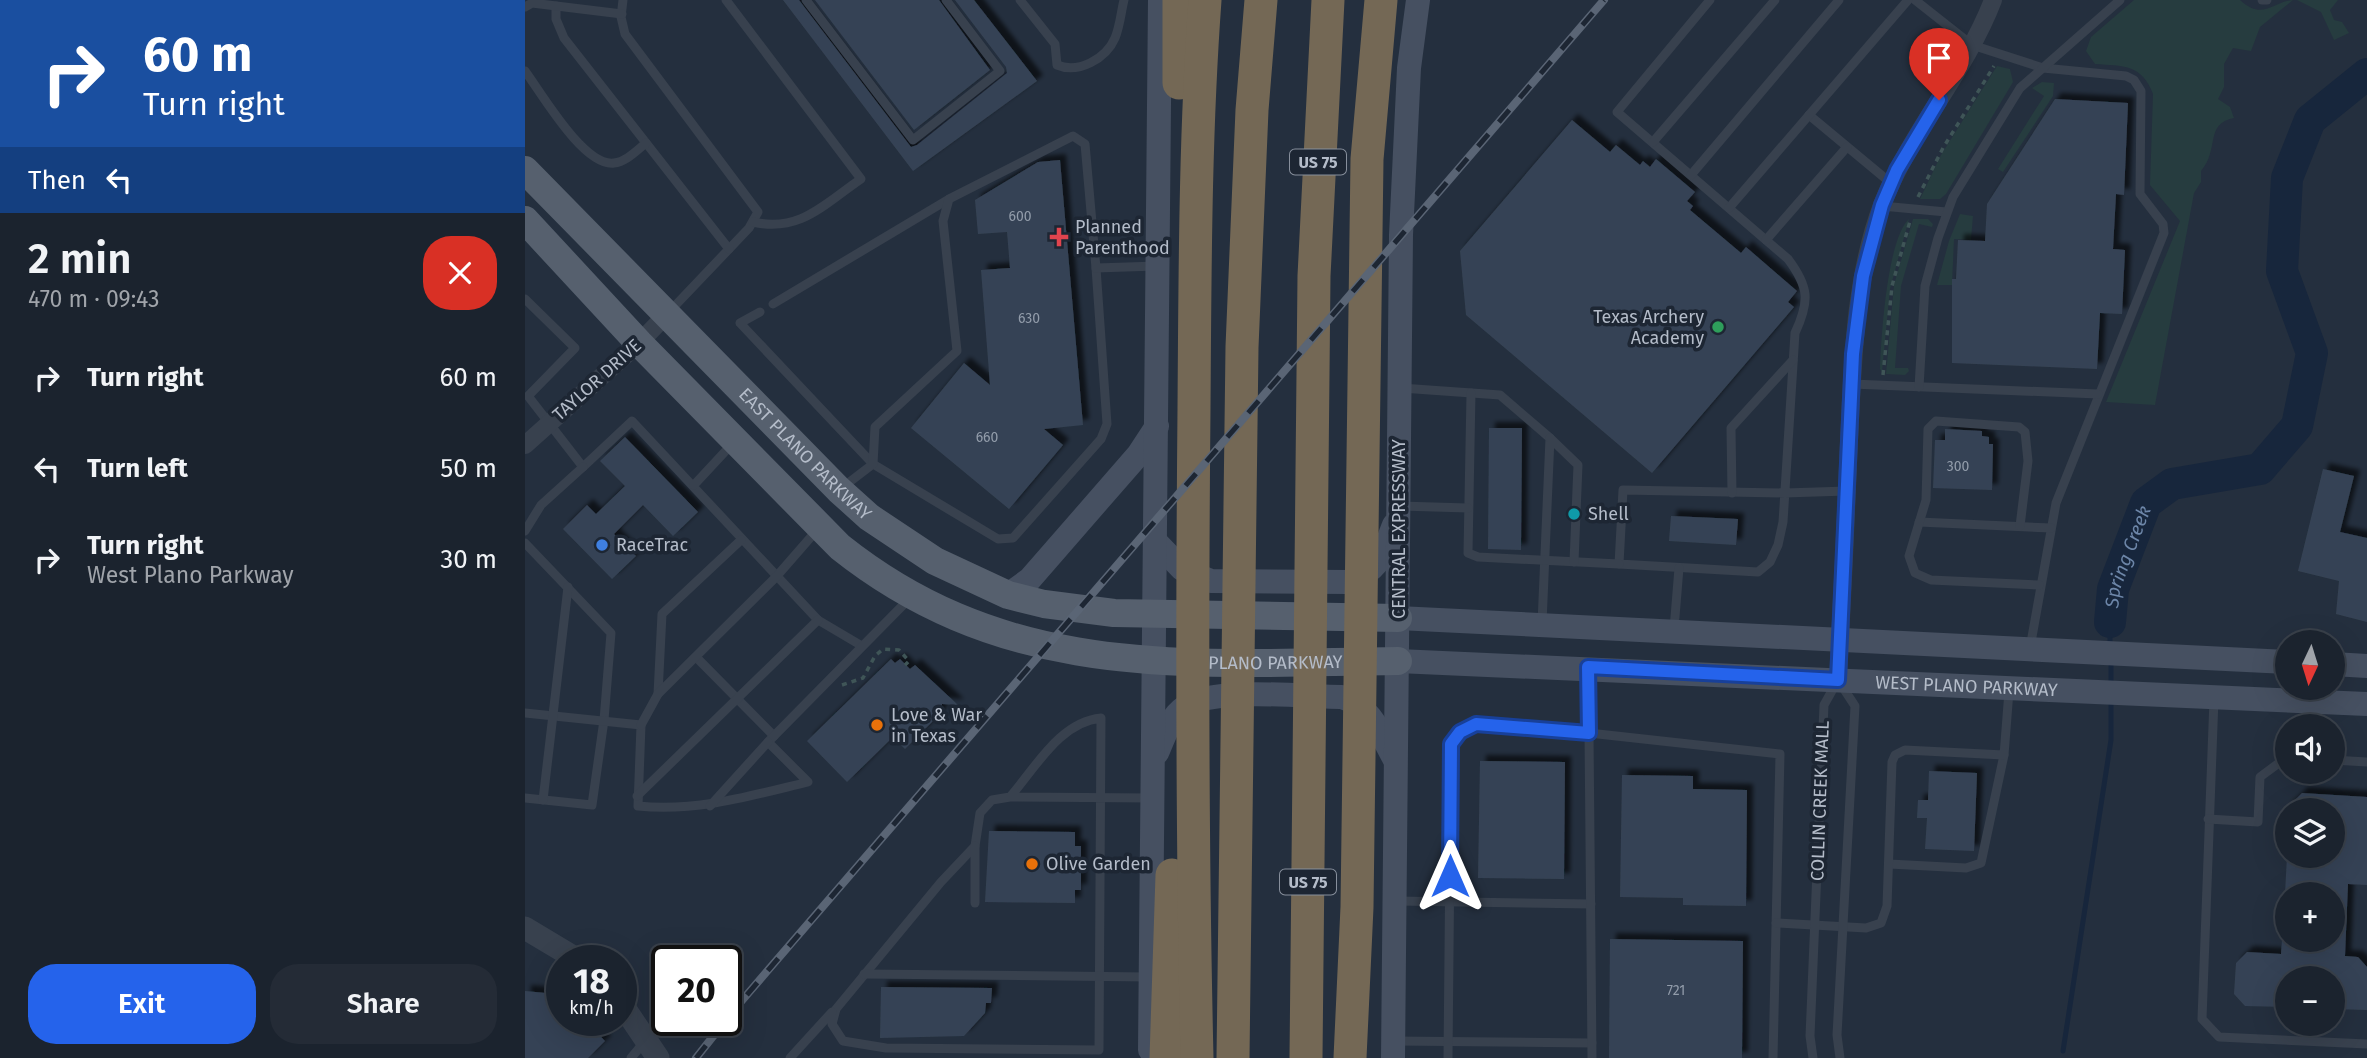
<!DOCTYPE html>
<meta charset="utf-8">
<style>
body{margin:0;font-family:"Fira Sans",sans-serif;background:#242b36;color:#f1f3f6;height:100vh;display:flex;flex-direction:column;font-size:26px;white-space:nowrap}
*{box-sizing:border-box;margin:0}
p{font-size:23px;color:#a0a4aa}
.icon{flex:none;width:38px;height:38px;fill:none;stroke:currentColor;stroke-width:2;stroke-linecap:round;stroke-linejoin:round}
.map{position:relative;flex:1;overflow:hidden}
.drawer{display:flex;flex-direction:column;background:#1b232e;width:525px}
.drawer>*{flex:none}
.guide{background:#1a4fa0;color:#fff;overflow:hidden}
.needle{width:46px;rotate:184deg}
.tools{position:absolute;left:1750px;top:630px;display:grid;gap:14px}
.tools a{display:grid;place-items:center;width:70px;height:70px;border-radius:50%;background:#1b232e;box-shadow:0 7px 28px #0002,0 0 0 2px #39404a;font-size:35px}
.speed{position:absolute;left:21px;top:945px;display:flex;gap:14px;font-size:35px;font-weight:700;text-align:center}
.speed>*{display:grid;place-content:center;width:91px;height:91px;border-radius:50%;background:#1b232e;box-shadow:0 7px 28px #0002,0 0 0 2px #39404a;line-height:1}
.speed small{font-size:18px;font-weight:400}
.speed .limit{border:4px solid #111;border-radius:10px;background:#fff;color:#111}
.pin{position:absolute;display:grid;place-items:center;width:60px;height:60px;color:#fff;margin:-72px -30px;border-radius:50% 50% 50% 0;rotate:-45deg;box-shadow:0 0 7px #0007}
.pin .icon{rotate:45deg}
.me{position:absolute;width:77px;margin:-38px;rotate:0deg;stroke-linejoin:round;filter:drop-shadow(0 0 5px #0008)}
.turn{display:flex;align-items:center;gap:24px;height:147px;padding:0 28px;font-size:32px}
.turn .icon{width:91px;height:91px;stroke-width:2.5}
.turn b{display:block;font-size:49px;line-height:60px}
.then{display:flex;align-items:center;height:66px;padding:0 28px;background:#0003;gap:14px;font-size:26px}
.round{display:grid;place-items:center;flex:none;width:74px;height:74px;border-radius:28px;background:#242b36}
.headline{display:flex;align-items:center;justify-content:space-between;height:119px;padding:0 28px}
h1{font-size:42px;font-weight:600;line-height:52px}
.cta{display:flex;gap:14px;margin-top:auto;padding:14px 28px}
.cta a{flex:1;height:80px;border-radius:28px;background:#2563eb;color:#fff;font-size:28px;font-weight:600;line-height:80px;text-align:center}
.cta a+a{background:#242b36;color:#f1f3f6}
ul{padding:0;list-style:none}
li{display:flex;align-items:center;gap:21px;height:91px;padding:0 28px}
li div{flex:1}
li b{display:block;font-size:26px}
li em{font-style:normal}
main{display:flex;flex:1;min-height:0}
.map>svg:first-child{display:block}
.green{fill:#263c3f}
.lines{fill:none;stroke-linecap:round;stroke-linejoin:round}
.stream{stroke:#17263c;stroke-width:5}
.river{stroke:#17263c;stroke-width:32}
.building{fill:#364354;filter:url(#shadow)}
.path{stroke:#3f5557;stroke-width:3.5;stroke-dasharray:5 5;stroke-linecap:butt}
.service{stroke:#38414e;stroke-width:9}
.minor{stroke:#38414e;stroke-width:18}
.tertiary{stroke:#38414e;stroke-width:23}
.secondary{stroke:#465061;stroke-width:24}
.primary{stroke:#56606e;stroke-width:28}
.motorway{stroke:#746855;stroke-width:33}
.rail-casing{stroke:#5a6575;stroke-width:8}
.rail{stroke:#1d2633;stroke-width:5;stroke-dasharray:16;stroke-linecap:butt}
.route-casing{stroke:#184099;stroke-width:18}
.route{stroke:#2563eb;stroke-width:12}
.health-dot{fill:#e0444e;stroke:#1d2633;stroke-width:2.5}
.leisure-dot{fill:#2e9e5b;stroke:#1d2633;stroke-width:2.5}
.culture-dot{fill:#0f9aa8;stroke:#1d2633;stroke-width:2.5}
.shop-dot{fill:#3f7fe0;stroke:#1d2633;stroke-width:2.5}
.food-dot{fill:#e8710a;stroke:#1d2633;stroke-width:2.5}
.labels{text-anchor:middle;stroke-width:7;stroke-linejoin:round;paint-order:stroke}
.number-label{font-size:14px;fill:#929caa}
.shield{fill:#1d2633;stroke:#878f9c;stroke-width:2}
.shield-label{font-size:16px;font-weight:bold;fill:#b4bcc9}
.poi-label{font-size:18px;fill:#b4bcc9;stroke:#1d2633;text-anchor:start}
.street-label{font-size:18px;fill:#b4bcc9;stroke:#1d2633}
.water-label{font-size:19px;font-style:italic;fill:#6d86a8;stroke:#1d2633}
</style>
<main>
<section class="drawer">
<div class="guide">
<div class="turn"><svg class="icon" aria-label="right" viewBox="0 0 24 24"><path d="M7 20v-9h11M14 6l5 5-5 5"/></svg><div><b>60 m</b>Turn right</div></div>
<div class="then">Then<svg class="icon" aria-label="left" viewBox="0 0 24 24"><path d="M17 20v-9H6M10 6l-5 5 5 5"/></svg></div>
</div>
<div class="headline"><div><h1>2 min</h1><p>470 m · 09:43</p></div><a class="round" style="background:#d93025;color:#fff"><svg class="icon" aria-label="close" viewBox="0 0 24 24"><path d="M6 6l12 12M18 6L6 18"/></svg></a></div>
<ul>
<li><svg class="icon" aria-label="right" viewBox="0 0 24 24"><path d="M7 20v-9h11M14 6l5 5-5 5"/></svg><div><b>Turn right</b></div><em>60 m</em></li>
<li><svg class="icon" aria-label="left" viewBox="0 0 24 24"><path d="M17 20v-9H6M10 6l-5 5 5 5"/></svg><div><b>Turn left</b></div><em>50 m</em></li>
<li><svg class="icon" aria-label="right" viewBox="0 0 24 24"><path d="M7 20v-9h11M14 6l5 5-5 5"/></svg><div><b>Turn right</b><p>West Plano Parkway</p></div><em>30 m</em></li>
</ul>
<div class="cta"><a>Exit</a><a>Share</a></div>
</section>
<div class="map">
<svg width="1842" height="1058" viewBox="0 0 1842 1058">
<defs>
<filter id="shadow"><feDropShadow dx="6" dy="-6" stdDeviation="2" flood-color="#0009"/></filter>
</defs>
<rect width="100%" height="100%" fill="#242f3e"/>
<g class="green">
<path d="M 1609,0 L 1715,0 C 1738,21 1747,2 1768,0 L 1735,27 L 1726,51 L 1708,48 L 1699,64 L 1699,87 L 1693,99 L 1705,107 L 1709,118 C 1679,124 1695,149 1676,171 L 1676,182 L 1669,193 L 1630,405 L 1581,402 L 1655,221 L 1625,185 L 1628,94 C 1617,64 1598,66 1570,64 L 1561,51 L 1566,37 Z"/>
<path d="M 1772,0 L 1813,0 L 1805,10 L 1809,20 L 1817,22 L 1824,33 L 1809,40 L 1796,12 Z"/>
<path d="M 1472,66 L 1485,69 L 1488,82 L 1421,194 L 1415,199 L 1395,199 L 1416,155 Z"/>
<path d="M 1517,82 L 1529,83 L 1528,96 L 1478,172 L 1473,169 L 1519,96 L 1507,88 Z"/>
<path d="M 1435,214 L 1448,216 L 1446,240 L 1429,239 L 1427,285 L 1412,285 L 1424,241 Z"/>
<path d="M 1384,219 L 1365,289 L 1357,372 L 1355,369 C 1356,338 1362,239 1384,219 Z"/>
<path d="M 1388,219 L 1403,219 L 1408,224 L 1407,227 L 1394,224 L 1376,286 L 1370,368 L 1383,368 L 1384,371 L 1380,375 L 1361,374 L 1369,285 Z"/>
</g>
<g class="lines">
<g class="stream">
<path d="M 1585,622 L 1585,646"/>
<path d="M 1586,659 L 1586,684"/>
<path d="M 1538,1051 L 1586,740 L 1586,698"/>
</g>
<path class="river" id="s1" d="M 1585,622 L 1588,589 L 1621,503 L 1647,484 L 1735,469 L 1772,426 L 1787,353 L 1757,271 L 1762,178 L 1785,120 L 1842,74"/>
</g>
<g class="building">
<path d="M 258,0 L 274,0 L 386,147 L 392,145 L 482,73 L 481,67 L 430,0 L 449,0 L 512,81 L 388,171 Z"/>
<path d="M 290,0 L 414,0 L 465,70 L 389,130 Z"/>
<path d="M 1530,99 L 1603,103 L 1599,195 L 1591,194 L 1588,249 L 1600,250 L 1597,314 L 1575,313 L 1572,369 L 1427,363 L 1427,279 L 1431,279 L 1433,240 L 1460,241 L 1462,204 Z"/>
<path d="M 1047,120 L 1085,152 L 1091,145 L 1115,165 L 1118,161 L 1125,167 L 1131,159 L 1170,192 L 1162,201 L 1168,206 L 1165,210 L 1216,253 L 1221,247 L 1272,291 L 1263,302 L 1269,307 L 1127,473 L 941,315 L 935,251 Z"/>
<path d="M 535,160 L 558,425 L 519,429 L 538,445 L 484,509 L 386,428 L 439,363 L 465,385 L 456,270 L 485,268 L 482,232 L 453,234 L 450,200 L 513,162 Z"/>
<path d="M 964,428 L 997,428 L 996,550 L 963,549 Z"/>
<path d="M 1420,429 L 1457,431 L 1457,436 L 1464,437 L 1464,444 L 1468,444 L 1467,490 L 1408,488 L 1410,440 L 1420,440 Z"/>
<path d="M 100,437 L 173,512 L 148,536 L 118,505 L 89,534 L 111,556 L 87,579 L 38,529 L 62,505 L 71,514 L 100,486 L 75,461 Z"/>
<path d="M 1798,469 L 1829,476 L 1815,532 L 1842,538 L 1842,622 L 1811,614 L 1814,581 L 1773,571 Z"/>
<path d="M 1146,516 L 1213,519 L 1211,545 L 1144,541 Z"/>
<path d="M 366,659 L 370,663 L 375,659 L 385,669 L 390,665 L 433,705 L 417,704 L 416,713 L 380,749 L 368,737 L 322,782 L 282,741 Z"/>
<path d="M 955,761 L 1040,762 L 1039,879 L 953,878 Z"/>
<path d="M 1404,771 L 1452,773 L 1449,851 L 1400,849 L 1402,818 L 1392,818 L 1393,800 L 1403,800 Z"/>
<path d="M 1097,775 L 1168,776 L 1168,789 L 1222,790 L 1221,906 L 1158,905 L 1158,898 L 1095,897 Z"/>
<path d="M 1777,793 L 1842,797 L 1842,885 L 1823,884 L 1820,956 L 1833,957 L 1842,967 L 1842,1010 L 1808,1009 L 1808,978 L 1762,978 L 1762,1007 L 1720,1006 L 1709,994 L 1711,963 L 1722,952 L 1756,954 L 1757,940 L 1808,940 L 1808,894 L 1760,894 L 1762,856 L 1808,856 L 1808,810 L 1760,810 Z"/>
<path d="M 464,831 L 550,832 L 550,846 L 556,846 L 556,890 L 550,890 L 550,903 L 460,902 Z"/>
<path d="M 1085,939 L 1218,941 L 1217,1058 L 1084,1058 Z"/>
<path d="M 356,987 L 467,988 L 466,1003 L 461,1003 L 460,1013 L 439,1036 L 355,1038 Z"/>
<path d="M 0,991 L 31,994 L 37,999 L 37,1020 L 60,1020 L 80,1041 L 63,1058 L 0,1058 Z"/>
</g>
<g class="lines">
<g class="path">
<path d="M 1393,197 L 1418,148 L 1469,66"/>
<path d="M 1358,375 L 1367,286 L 1385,221"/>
<path d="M 317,685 L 338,678 L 350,656 L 358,649 L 374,650 L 384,661 L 380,665"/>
</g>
<g class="service">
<path d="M 98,0 L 96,17 L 100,34 L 233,212 L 224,228 L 145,311"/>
<path d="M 201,0 L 336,179 C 299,204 275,233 228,222"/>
<path d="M 281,0 L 388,140 L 475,71 L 421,0"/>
<path d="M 495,0 L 530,44 L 532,65 C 553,74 581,59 590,38 C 595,26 596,12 599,0"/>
<path d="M 1185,0 L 1092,112 L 1263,259 C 1284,287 1285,301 1270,333 L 1258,522 L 1253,545 L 1245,562 L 1233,572 L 1094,564 L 1098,490 L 1260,493 L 1322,491"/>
<path d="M 1390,0 L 1447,45 L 1518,68 L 1601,76 L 1609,80 L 1616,91 L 1615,194 L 1638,224 L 1639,233 L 1531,503 L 1505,648"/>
<path d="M 1737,0 L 1742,0"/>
<path d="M 31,6 L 31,19 L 39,38 L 204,249"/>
<path d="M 0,7 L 7,3 L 97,14"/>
<path d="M 0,71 C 17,94 59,167 89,163 C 101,162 112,150 121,143"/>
<path d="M 1284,115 L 1367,184"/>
<path d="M 1128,142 L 1250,0"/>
<path d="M 1166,175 L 1314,0"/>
<path d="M 1357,206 L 1421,212"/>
<path d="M 1204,208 L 1383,0"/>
<path d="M 1241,240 L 1322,147"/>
<path d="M 0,299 L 50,348 L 3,396 L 58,467 L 107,421 L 293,620 L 337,646"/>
<path d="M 248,304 L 424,199"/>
<path d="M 235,312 L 215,323 L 348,464 L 473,539 L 488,538 L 576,439 L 582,424 L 571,268"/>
<path d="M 1327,384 L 1573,394"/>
<path d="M 1394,387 L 1400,286 L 1413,238 L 1428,197 L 1495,88 L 1595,0"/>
<path d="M 876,388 L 975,395 L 1025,438 L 1017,623"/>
<path d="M 946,393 L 943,553 L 953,557 L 1094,564"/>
<path d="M 1025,438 L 1053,465 L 1049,562"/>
<path d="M 169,485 L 208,443"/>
<path d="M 318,487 L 348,464 L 350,427 L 432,351 L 418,221 L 424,199 L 548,136 L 560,144 L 571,268 L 632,266"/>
<path d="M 1207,493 L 1206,428 L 1268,360"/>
<path d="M 875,506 L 943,508"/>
<path d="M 1394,522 L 1526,528"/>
<path d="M 1495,526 L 1503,461 L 1500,432 L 1494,427 L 1411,421 L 1403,429 L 1401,500 L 1384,556 L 1390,573 L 1406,580 L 1514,585"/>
<path d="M 0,531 L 16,505 L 58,467"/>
<path d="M 0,543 L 86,633 L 79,720 L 67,805 L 0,798"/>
<path d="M 1149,629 L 1154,568"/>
<path d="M 171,657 L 249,736"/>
<path d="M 1063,673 L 1064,733 L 1255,754 L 1248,1058"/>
<path d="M 133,694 L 137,614 L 216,540"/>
<path d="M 1689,699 L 1677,1019 L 1694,1037 L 1842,1044"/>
<path d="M 0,713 L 116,725 L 113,806 C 172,812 225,796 283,782 L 243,742 L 386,597"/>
<path d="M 116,725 L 133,694 L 251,577 L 292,530"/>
<path d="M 1808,760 L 1842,762"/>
<path d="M 112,796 L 293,620"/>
<path d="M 485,797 C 511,767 535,722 576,718 L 574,1050 L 361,1048 L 318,1041 L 307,1024 L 311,1009 L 416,882 L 450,846 L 455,813 L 467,800 L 485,797 L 627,798"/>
<path d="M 18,800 L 43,587"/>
<path d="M 185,806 L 243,742"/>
<path d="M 1683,819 L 1733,822 L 1735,777 L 1762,757"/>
<path d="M 450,846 L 450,903"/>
<path d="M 1364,864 L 1441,868 L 1456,863 L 1479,755"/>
<path d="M 871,901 L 1066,904"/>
<path d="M 1251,923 L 1341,928 L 1356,923 L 1362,906 L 1367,762 L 1370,755 L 1380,750 L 1479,755 L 1484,691"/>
<path d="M 339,974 L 624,977"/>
<path d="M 869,1041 L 1067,1043"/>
<path d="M 106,1058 L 121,1040"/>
<path d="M 265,1058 L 307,1012"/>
<path d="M 923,1058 L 926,744 L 935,732 L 952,724 L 1064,733 L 1067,1058"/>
<path d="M 1288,1058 L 1285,1036 L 1299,705 L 1313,680 L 1330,706 L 1312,1035 L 1315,1058"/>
</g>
<g class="minor">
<path d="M 0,445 L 114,343 L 143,313"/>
<path d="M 1313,680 C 1317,600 1321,521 1324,441 C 1328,362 1329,280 1357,205 C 1385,132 1440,73 1468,0"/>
</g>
<g class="tertiary">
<path d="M 0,928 L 55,961"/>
<path d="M 96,1003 L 133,1058"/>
</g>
<g class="secondary">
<path d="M 632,543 L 657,569 L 686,581 L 824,582 C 856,569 857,555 869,525"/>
<path d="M 483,595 L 505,579 L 613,455 L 632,426"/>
<path d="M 873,618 L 1762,662"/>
<path id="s2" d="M 873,661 L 1842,704"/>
<path d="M 1808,664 L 1842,666"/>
<path d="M 632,753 C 639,737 645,717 660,707 C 689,686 779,697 817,697 C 846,706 856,735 870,760"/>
<path d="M 625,1050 L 635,0"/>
<path d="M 868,1058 L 876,235 L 884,68 L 893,0"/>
</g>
<g class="primary">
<path id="s3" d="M 0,170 L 314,490 L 344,517 L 410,561 L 483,595 L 519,604 L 589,613 L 873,618"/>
<path id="s4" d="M 0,220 L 114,343 L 315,547 C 486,683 668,663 873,661"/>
</g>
<g class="motorway">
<path d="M 654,83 L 654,0"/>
<path d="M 641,1058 L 647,875"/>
<path d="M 672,1058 C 667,842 667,625 669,409 C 670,273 670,136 680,0"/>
<path d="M 708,1058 L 717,347 L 727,110 L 736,0"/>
<path d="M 781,1058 L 789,276 L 803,0"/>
<path d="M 825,1058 L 832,907 L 842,159 L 856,0"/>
</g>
<g class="rail-casing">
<g id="rail">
<path d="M 201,1019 L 1079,0"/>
<path d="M 171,1058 L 201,1020"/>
</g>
</g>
<use href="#rail" class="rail"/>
</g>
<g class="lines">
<g class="route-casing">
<path id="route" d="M 925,876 L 926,744 L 935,732 L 951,724 L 1064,733 L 1063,667 L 1313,680 L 1328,354 L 1338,276 L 1357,205 L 1372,170 L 1414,100"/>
</g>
<use href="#route" class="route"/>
</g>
<path class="health-dot" d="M530.5 226.5h7v7h7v7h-7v7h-7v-7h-7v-7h7z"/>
<circle class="leisure-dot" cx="1193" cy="327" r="7"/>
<circle class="culture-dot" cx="1049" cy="514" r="7"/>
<circle class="shop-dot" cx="77" cy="545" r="7"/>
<g class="food-dot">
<circle cx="352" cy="725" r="7"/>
<circle cx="507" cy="864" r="7"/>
</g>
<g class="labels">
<g class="number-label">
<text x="495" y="221">600</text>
<text x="504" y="323">630</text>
<text x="462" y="442">660</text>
<text x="1433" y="471">300</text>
<text x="1151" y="995">721</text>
</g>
<g class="shield">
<rect x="765" y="149.5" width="56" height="25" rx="5"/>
<rect x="755" y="869.5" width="56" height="25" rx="5"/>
</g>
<g class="shield-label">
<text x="793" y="168">US 75</text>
<text x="783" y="888">US 75</text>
</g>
<g class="poi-label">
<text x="550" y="233">Planned<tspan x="550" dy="21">Parenthood</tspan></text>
<text x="1179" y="323" text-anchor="end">Texas Archery<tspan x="1179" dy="21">Academy</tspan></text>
<text x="1063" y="520">Shell</text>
<text x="91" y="551">RaceTrac</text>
<text x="366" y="721">Love &amp; War<tspan x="366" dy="21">in Texas</tspan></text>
<text x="521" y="870">Olive Garden</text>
</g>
<g class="street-label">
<text transform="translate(72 380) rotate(-42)" y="6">TAYLOR DRIVE</text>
<text dy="6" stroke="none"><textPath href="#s3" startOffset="399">EAST PLANO PARKWAY</textPath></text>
<text transform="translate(874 529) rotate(-90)" y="6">CENTRAL EXPRESSWAY</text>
<text dy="6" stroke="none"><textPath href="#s4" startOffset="915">PLANO PARKWAY</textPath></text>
<text dy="6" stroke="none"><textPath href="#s2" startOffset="569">WEST PLANO PARKWAY</textPath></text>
<text transform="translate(1295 801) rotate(-88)" y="6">COLLIN CREEK MALL</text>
</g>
<g class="water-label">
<text dy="7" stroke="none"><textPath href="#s1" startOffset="68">Spring Creek</textPath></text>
</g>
</g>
</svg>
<div class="tools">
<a><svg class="needle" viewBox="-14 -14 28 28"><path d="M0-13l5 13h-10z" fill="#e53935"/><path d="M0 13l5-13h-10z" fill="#a0a4aa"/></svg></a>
<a><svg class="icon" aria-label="sound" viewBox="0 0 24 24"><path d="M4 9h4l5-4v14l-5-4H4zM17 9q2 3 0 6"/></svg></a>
<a><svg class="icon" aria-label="layers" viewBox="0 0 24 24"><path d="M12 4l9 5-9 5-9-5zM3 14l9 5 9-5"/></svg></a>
<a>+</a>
<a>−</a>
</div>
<div class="speed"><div>18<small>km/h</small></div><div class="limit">20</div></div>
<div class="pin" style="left:1414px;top:100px;background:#d93025"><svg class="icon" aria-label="arrive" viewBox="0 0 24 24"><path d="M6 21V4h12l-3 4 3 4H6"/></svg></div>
<svg class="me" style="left:925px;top:876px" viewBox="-20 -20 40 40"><path d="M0-17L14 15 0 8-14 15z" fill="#2563eb" stroke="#fff" stroke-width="4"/></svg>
</div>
</main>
